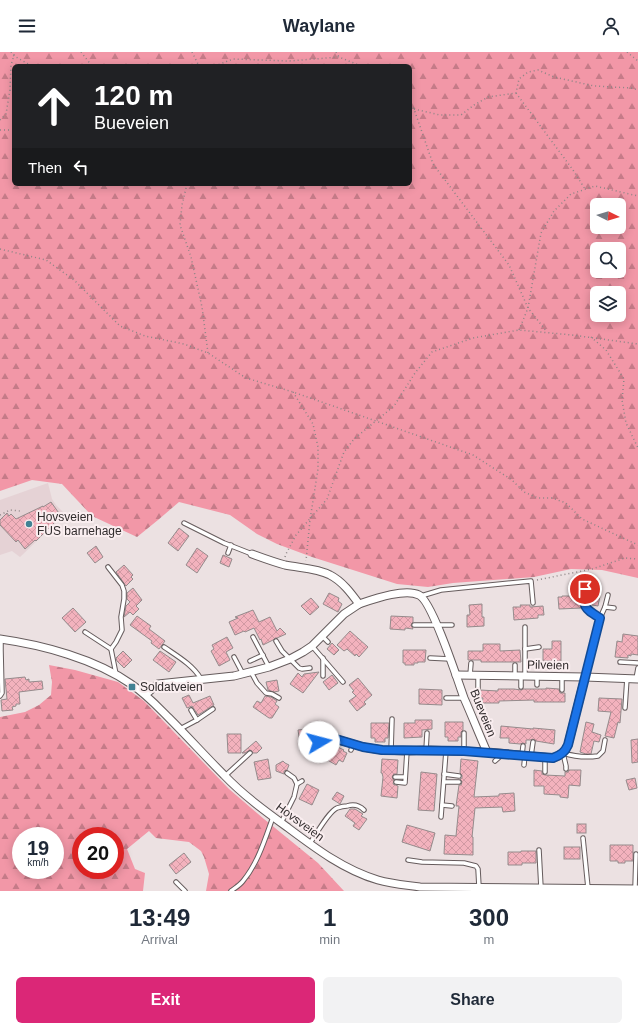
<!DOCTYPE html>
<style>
body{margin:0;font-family:Helvetica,sans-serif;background:#f2f2f3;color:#1f2937;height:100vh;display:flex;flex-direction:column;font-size:15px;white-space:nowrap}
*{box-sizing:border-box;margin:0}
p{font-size:13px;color:#747a83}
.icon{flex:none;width:22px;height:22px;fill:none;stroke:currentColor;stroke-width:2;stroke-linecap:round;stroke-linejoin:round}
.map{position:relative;height:839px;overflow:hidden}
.drawer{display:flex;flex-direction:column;background:#fff;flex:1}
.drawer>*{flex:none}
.banner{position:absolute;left:12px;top:12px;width:400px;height:122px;border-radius:6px;box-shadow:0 2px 10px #0003;background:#202124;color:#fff;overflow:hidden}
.needle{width:26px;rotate:95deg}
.tools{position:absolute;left:590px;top:146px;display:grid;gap:8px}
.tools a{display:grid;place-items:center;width:36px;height:36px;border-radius:6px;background:#fff;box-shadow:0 2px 10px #0003;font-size:20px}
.speed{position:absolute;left:12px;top:775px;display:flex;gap:8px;font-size:20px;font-weight:700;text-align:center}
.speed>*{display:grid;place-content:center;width:52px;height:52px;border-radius:50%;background:#fff;box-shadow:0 2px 10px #0003;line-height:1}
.speed small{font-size:10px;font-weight:400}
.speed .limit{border:6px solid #d22;background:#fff;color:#111}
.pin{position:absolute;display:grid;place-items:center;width:34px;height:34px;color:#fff;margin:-17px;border:2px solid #fff;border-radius:50%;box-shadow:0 1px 4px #0007}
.me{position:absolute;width:44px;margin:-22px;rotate:82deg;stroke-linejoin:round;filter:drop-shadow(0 0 3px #0008)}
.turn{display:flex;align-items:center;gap:14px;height:84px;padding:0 16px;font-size:18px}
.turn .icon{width:52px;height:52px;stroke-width:2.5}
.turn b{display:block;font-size:28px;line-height:34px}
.then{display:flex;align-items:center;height:38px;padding:0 16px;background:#0003;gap:8px;font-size:15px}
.eta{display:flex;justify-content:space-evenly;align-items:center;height:68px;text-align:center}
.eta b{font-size:24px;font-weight:600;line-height:28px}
.button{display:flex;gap:8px;margin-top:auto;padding:8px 16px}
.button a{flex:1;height:46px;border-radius:6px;background:#db2777;color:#fff;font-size:16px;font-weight:600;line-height:46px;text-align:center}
.button a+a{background:#f2f2f3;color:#1f2937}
header{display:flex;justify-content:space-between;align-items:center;height:52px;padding:0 16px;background:#fff;font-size:18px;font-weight:600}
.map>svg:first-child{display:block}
.built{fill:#e5d2d5}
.forest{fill:url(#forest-firs);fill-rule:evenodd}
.building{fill:url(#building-cross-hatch);stroke:#958b8c}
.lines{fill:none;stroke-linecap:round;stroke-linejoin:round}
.service-casing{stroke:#665c5d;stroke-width:5.5}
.minor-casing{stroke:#665c5d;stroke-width:9}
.path{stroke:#8d8586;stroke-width:1.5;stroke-dasharray:1 3;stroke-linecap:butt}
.service{stroke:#fff;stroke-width:3.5}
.minor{stroke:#fff;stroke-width:7}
.route-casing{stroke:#114b97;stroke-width:10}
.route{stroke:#1a73e8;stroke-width:7}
.poi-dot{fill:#418294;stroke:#faeef0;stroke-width:1.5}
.labels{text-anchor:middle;stroke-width:4;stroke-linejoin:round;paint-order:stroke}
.poi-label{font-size:12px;fill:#312c2d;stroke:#faeef0;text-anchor:start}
.street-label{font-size:12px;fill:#312c2d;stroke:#faeef0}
</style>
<header><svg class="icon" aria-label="menu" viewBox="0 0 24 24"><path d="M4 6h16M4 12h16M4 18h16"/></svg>Waylane<svg class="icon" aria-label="person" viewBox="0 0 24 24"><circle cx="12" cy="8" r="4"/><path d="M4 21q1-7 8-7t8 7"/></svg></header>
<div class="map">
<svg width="638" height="839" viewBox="0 0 638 839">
<defs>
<pattern id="forest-firs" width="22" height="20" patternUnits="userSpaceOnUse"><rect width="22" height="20" fill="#f297a7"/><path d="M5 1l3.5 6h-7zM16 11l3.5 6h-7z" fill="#c57b88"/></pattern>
<pattern id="building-cross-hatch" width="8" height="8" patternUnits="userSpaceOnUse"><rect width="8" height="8" fill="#f3b2bd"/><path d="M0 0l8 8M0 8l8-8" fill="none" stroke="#d199a3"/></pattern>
</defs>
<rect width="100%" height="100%" fill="#ece1e2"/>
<path class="built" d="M 48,431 L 52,447 L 56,453 L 65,462 L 20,505 L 12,499 L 0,503 L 0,448 Z"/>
<g class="forest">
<path d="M 0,0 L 638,0 L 638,526 L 602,518 L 571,517 L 534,525 L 453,531 L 428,535 L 397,532 L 312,505 L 277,492 L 257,482 L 230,463 L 179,450 L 158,468 L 137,485 L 92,464 L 62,432 L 32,428 L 0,439 ZM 14,14 L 410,14 L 410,132 L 14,132 ZM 597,153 L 619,153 L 619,175 L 597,175 ZM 597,197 L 619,197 L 619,219 L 597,219 ZM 597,241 L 619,241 L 619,263 L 597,263 Z"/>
<path d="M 49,613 L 75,618 L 118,630 L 144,649 L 229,737 L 264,767 L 318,811 L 344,839 L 206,839 L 209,822 L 204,805 L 201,799 L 189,790 L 156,786 L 149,779 L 127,797 L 135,817 L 145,821 L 143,839 L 0,839 L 0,665 L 25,660 L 39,653 L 51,643 L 52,630 ZM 21,784 L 55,784 L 55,818 L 21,818 ZM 81,784 L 115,784 L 115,818 L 81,818 Z"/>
</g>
<g class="building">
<path d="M 51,450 L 61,464 L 36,489 L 35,488 L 25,497 L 18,488 L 16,490 L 0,473 L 0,468 L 7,461 L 9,464 L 11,462 L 16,467 L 43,454 L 43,455 Z"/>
<path d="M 179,476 L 189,484 L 178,499 L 168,491 Z"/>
<path d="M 96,494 L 103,505 L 95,511 L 87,501 Z"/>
<path d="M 197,496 L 208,504 L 197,521 L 186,513 Z"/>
<path d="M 223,503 L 232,507 L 229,515 L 220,511 Z"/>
<path d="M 124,513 L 133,523 L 131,525 L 133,527 L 126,534 L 116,520 Z"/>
<path d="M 133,536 L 142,548 L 136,554 L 139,557 L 133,563 L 130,560 L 124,565 L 126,554 L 130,550 L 127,547 L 127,541 Z"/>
<path d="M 589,537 L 601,539 L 598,554 L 587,552 Z"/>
<path d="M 329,541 L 339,546 L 338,549 L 342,552 L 338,560 L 323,552 Z"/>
<path d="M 562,544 L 581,544 L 581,556 L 559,557 L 558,545 L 562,545 Z"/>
<path d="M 311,546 L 319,555 L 310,563 L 301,554 Z"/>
<path d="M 482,552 L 482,565 L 484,565 L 484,574 L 467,575 L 467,563 L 470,563 L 469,553 Z"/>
<path d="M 520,553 L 530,553 L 530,555 L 543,554 L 544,563 L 538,563 L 538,566 L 514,568 L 513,555 L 521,555 Z"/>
<path d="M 73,556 L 86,570 L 75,580 L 62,566 Z"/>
<path d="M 253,558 L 259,570 L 270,565 L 277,579 L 280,576 L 286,582 L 277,586 L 275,586 L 273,588 L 263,593 L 261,587 L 260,588 L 254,576 L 245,580 L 244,579 L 235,583 L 229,570 L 238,566 L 235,565 Z"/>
<path d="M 137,564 L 151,574 L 149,577 L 165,589 L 159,597 L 151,591 L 152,589 L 130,573 Z"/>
<path d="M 391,564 L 413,565 L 413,570 L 411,573 L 413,577 L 405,576 L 405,578 L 390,577 Z"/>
<path d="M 350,579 L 368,595 L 359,605 L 356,602 L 355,604 L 347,597 L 344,599 L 337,593 Z"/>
<path d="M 623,582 L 638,584 L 638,603 L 631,602 L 631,604 L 628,603 L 628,606 L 615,605 L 617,589 L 622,590 Z"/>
<path d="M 227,585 L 233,596 L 226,600 L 230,608 L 219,614 L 211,599 L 214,597 L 212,593 Z"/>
<path d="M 552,589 L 561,589 L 561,609 L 543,609 L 543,597 L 552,597 Z"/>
<path d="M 332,591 L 339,598 L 334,603 L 327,597 Z"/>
<path d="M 483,592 L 500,592 L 500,599 L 520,598 L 521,610 L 481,610 L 481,608 L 468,608 L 468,599 L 483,599 Z"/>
<path d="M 403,598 L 426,598 L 425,610 L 418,610 L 418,611 L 414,611 L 414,613 L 405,613 L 405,611 L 403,611 Z"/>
<path d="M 123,599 L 132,608 L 124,616 L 117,609 L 116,606 Z"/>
<path d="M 160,599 L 176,610 L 169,620 L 153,608 Z"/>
<path d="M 319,620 L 303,641 L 290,632 L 298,621 L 302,625 L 304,622 Z"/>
<path d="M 332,623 L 338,631 L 329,638 L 323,630 Z"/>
<path d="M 25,625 L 26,628 L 29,627 L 29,630 L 42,629 L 43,637 L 19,640 L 20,652 L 16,652 L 16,654 L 12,655 L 13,658 L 2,659 L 1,648 L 7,647 L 5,627 Z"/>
<path d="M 358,626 L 372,643 L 364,650 L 366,652 L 357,659 L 349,649 L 356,644 L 352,640 L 354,639 L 349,633 Z"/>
<path d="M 277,628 L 279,639 L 274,640 L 268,638 L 266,630 Z"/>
<path d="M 546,636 L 559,637 L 560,641 L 565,641 L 565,650 L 534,650 L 534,648 L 499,649 L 499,651 L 482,651 L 483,646 L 474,646 L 474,638 L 478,639 L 480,638 L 498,639 L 498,637 L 514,637 L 521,638 L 523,637 L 546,637 Z"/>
<path d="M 419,637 L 442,638 L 442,653 L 419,652 Z"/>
<path d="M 189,643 L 193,651 L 210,644 L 214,653 L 198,663 L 192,654 L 187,656 L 182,646 Z"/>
<path d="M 265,644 L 271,645 L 277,649 L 275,652 L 279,655 L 272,666 L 269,666 L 253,655 L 257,649 L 261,651 Z"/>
<path d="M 599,646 L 622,647 L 620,671 L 618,670 L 614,686 L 605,684 L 611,660 L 598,659 Z"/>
<path d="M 415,668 L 432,668 L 432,677 L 422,678 L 422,685 L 404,686 L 404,671 L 415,671 Z"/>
<path d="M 445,670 L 463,670 L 463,678 L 461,680 L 461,685 L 458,685 L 458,689 L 448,689 L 448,685 L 445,685 Z"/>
<path d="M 586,670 L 594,672 L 592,680 L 601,683 L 599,690 L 594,689 L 591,702 L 586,702 L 580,700 Z"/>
<path d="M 371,671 L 389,671 L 388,686 L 385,686 L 385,690 L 375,690 L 375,686 L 371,686 Z"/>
<path d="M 501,674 L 533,677 L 533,676 L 555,678 L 554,692 L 536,689 L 533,687 L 530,688 L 526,688 L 526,692 L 523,691 L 520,692 L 509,691 L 509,686 L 500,686 Z"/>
<path d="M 315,676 L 316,688 L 316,690 L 300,692 L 298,678 Z"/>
<path d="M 227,682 L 241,682 L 241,701 L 228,701 Z"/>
<path d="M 638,687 L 638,710 L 632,711 L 631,688 Z"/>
<path d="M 256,689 L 262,696 L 257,701 L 253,701 L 252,699 L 250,698 L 245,701 L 242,701 Z"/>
<path d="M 331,692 L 344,698 L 343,699 L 347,701 L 343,710 L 339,708 L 336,713 L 324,706 Z"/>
<path d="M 268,707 L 271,726 L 258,728 L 254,710 Z"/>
<path d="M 382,707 L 398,708 L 397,722 L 394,722 L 392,725 L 394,728 L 393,732 L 398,734 L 397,746 L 381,744 L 383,725 L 382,721 L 381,721 Z"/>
<path d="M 461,707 L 478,709 L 474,745 L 499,744 L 499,742 L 514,741 L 515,759 L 503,760 L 502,755 L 475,756 L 472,785 L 473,785 L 473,803 L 444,802 L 445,783 L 456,784 L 459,754 L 456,754 L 459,733 L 461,733 L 462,730 L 460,727 L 462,726 L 462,723 L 460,721 Z"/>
<path d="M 283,709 L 285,711 L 289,713 L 287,718 L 284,719 L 284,722 L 276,719 L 276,713 Z"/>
<path d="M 534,718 L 542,719 L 542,722 L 545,723 L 565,724 L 565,720 L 568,720 L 569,718 L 581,718 L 580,734 L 569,733 L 568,746 L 560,745 L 560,743 L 544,742 L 544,734 L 534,734 Z"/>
<path d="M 421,720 L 437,722 L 434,759 L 418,758 Z"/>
<path d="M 635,726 L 637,736 L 629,738 L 626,728 Z"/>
<path d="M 307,732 L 319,738 L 312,753 L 299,747 Z"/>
<path d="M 337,740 L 344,744 L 340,752 L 332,747 Z"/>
<path d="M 350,757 L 355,757 L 363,762 L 361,764 L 367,767 L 359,778 L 353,774 L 355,771 L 345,764 Z"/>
<rect x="577" y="772" width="9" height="9"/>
<path d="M 407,773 L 435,781 L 430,799 L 402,790 Z"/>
<path d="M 610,793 L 633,793 L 633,809 L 625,809 L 625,811 L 618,811 L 618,809 L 610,809 Z"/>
<rect x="564" y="795" width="16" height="12"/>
<path d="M 521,799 L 536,799 L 536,811 L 522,811 L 522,813 L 508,813 L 508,800 L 521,800 Z"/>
<path d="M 184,801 L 191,810 L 176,822 L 169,813 Z"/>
</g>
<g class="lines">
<g class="service-casing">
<g id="service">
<path d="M 184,471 L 224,491 L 252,502"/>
<path d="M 228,501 L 231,493"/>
<path d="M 108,515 L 122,533 L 124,539 L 124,547 L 121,565 L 122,578 L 116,590 L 111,597 L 116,622"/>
<path d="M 421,544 L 441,538 L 531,529 L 533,551"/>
<path d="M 605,555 L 608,543"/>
<path d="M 600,566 L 605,555 L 614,556"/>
<path d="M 414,573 L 452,573"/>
<path d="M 85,580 L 111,597"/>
<path d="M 322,584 L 328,590"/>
<path d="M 253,585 L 269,615"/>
<path d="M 276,589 L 282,599 L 299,616 L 302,617 L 310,616"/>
<path d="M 312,594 L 343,630"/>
<path d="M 164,595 C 177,604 193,613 201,627"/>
<path d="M 525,597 L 539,595"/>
<path d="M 234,605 L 243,622"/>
<path d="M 323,606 L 323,624"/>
<path d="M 430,606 L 450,607"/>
<path d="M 250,609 L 263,603"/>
<path d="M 620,610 L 638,611"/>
<path d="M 251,620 L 257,631 L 266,641 L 272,642 L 279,646"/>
<path d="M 470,623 L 471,611"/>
<path d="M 515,623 L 515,613"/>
<path d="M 525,623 L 525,575"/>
<path d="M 562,624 L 562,638"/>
<path d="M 585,625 L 600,566 L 588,559 L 584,553 L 585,529"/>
<path d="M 636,627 L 638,616"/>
<path d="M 537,633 L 537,625"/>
<path d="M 521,635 L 521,624"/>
<path d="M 478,636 L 478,623"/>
<path d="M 0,644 L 2,641 L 1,598 L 1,587"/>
<path d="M 446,646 L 463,646"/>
<path d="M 625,656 L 627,626"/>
<path d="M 197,668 L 213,657"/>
<path d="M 180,677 L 197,668 L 191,658"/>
<path d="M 464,681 L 464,699"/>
<path d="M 319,690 L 332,687 L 336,687"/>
<path d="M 351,698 L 353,692"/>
<path d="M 426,698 L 427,681"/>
<path d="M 391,699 L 392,667"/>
<path d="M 522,703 L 523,694"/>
<path d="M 531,704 L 533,690"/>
<path d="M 495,709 L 503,702"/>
<path d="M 524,713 L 525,703"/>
<path d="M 566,717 L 566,714 L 563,701 C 576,705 585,706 598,704 L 603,699 L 605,688"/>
<path d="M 545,720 L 545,705"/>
<path d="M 287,721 L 294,726 L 297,732"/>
<path d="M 444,722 L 459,724"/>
<path d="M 225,724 L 250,701"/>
<path d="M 395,725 L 405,725"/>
<path d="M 396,730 L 405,731 L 407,699"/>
<path d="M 444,730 L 459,730"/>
<path d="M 442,753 L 452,754"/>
<path d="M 441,765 L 446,699"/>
<path d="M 281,771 L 294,745 L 297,732 L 302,729"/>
<path d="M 583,786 L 588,836"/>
<path d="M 310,791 C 316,783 328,760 337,756 C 340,755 344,754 347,754 C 353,752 359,753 364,758"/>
<path d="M 539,798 L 541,836"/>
<path d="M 408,808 L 422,810 L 464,811 L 476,814 L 478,817 L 479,835"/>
<path d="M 176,830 L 185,839"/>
<path d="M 635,836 L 636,802"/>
<path d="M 231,839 C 235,836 240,833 243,829 C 258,811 265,787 273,765"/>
</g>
</g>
<g class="minor-casing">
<g id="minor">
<path d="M 359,552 C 374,547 405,536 419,543 C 432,549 458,629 464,646 C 472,664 479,682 487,700 L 553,706 C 561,703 565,700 568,693 L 585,625"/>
<path d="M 0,587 C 43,593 95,607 131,632 C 146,642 157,654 169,666 C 188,685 205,704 224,723 C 243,743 265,759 287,775 C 315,796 344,818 378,828 C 392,832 406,833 420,835 L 638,837"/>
<path d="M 456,623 L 585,625 L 638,627"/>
<path d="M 146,642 L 158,632 L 234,624 L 269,615 L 290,607 L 303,600 L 312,594 L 344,562 L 359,552 C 351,541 342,529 330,523 C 317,516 300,516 285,513 C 274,510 263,506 252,502"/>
<path d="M 336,687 L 363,695 L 382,698 L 407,699 L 426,698 L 487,700"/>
</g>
</g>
<g class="path">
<path d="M 11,0 L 14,4 L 32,14"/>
<path d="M 81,0 L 92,14"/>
<path d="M 192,0 L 199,14"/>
<path d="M 336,0 L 339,5"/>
<path d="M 627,0 L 638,9"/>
<path d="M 215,14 L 233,7 L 289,9 L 339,5 L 361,14"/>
<path d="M 516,41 L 573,118 L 585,137"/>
<path d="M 410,53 L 414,57 L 433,112 L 509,213 L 528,256 L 547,280"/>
<path d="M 414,57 L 440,63 L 461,63 L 474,53 L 488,45 L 516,41 L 519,27 L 528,20 L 538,18 L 554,25 L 594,34 L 631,36 L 638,38"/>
<path d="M 0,68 L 6,62 L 10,38 L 11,13 L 15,0"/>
<path d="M 0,78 L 14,78"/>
<path d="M 187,132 L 182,153 L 180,173 L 191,205 L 202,255 L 208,301"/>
<path d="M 0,197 L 46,208 L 74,228 L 120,274 L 145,284 L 184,292 L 208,301 L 246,326 L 293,340 L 473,403 L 512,428 L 524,440 L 538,446 L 552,446 L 566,451 L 582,467 L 638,493"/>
<path d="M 519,278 L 528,256 L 541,181 L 554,159 L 571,142 L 595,134 L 638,144"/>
<path d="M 591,285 L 606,298 L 624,327 L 622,348 L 626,371 L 638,396"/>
<path d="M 293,340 L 313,372 L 318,395 L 318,417 L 310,468 L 306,509"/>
<path d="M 0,463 L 10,458 L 20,459"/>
<path d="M 285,505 L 286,502 L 296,483 L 327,447 L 344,400 L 354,387 L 394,354 L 415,321 L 432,300 L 473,286 L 519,278 L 572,283 L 638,292"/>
<path d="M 537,528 L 592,517 L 625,506 L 638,507"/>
</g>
<use href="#service" class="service"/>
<use href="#minor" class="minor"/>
</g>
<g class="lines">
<g class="route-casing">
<path id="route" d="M 319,690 L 332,687 L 336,687 L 363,695 L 382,698 L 464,699 L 553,706 C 561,703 565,700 568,693 L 600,566 C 584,556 583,556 585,537"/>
</g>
<use href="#route" class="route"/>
</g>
<g class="poi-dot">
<circle cx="29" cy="472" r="4"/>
<rect x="128" y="631" width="8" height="8" rx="2"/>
</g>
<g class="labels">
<g class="poi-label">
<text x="37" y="469">Hovsveien<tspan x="37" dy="14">FUS barnehage</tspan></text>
<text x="140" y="639">Soldatveien</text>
</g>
<g class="street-label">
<text transform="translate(548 613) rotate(1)" y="4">Pilveien</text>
<text transform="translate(483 661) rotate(68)" y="4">Bueveien</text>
<text transform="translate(300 770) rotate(36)" y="4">Hovsveien</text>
</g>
</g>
</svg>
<div class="tools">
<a><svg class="needle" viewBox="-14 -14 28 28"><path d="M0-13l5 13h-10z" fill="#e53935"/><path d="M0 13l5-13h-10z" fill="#747a83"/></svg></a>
<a><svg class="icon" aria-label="search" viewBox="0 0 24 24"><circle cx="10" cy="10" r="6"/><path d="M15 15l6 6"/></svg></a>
<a><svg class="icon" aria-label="layers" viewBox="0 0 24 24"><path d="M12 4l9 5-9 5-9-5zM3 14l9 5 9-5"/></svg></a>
</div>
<div class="speed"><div>19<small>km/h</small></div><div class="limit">20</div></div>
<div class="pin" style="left:585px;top:537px;background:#d93025"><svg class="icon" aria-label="arrive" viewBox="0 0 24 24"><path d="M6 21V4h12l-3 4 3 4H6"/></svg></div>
<svg class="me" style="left:319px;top:690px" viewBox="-20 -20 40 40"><circle r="19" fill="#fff"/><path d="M0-13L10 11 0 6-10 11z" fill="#1a73e8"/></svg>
<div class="banner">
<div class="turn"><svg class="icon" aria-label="ahead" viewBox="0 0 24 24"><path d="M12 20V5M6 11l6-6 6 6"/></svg><div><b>120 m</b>Bueveien</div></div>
<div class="then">Then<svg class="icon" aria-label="left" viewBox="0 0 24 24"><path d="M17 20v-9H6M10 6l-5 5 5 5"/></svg></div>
</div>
</div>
<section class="drawer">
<div class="eta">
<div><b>13:49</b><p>Arrival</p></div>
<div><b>1</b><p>min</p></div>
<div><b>300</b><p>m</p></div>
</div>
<div class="button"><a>Exit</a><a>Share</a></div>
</section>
